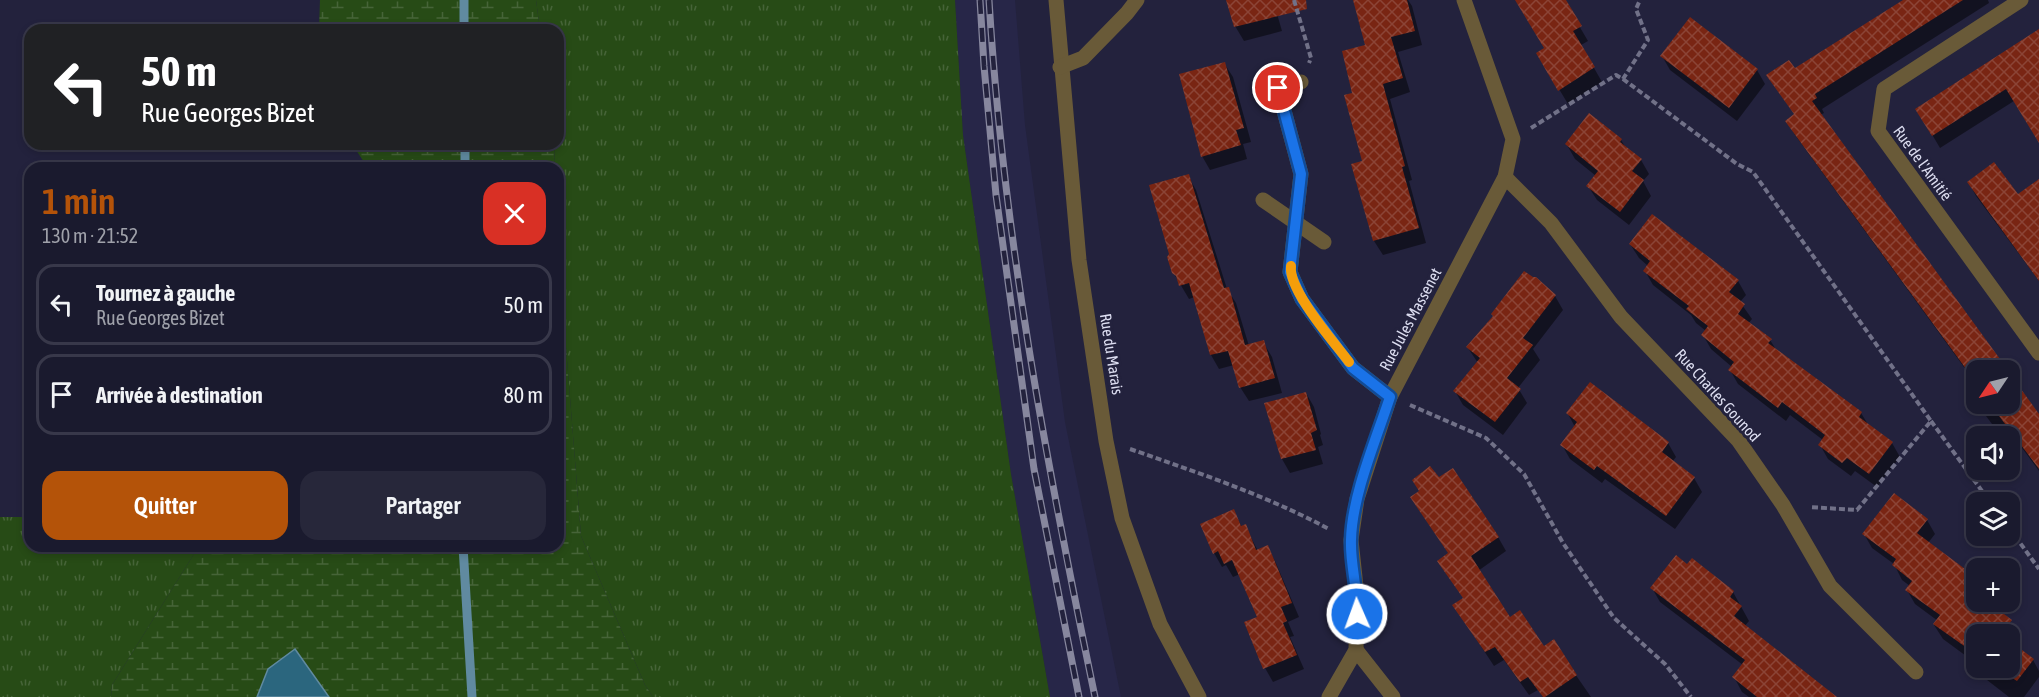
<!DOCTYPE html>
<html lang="fr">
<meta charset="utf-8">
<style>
body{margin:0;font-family:"Asap Condensed",sans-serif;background:#27273a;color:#f1f3f6;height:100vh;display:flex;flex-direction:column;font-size:22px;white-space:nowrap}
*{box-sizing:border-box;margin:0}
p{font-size:20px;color:#9fa1aa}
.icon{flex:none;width:33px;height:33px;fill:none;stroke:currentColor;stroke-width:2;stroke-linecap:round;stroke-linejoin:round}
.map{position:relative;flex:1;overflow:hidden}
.panel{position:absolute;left:24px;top:162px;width:540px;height:390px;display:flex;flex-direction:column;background:#1a1a2e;border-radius:18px;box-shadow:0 3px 9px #0003,0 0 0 2px #38384a}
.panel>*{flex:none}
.banner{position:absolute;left:24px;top:24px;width:540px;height:126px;border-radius:18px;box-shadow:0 3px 9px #0003,0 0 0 2px #38384a;background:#202124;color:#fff;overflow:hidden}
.needle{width:39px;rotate:235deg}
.buttons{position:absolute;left:1966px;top:360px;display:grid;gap:12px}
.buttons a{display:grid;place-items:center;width:54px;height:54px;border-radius:12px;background:#1a1a2e;box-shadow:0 3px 9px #0003,0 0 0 2px #38384a;font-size:30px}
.pin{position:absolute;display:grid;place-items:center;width:51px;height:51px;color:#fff;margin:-26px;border:3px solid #fff;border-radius:50%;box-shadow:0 2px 6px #0007}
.me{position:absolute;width:66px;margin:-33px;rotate:358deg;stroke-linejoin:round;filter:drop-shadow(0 0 4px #0008)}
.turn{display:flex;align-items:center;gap:21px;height:126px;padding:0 18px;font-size:27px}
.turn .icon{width:78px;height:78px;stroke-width:2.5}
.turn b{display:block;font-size:42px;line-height:51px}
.round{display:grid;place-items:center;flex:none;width:63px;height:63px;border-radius:18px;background:#27273a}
.headline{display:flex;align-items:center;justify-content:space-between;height:102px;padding:0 18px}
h1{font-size:36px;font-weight:600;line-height:45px;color:#b45309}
.action{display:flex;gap:12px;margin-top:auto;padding:12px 18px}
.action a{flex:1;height:69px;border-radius:18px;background:#b45309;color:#fff;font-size:24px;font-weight:600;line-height:69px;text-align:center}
.action a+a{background:#27273a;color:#f1f3f6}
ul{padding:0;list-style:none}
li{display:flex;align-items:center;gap:18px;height:81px;margin:0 12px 9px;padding:0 6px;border:3px solid #38384a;border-radius:18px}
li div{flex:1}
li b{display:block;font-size:22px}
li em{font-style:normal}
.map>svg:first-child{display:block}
.built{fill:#272648}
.grass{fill:url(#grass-tufts)}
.wetland{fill:url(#wetland-marsh)}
.water{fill:#2b667e;stroke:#608aa0;stroke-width:1.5}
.shadow{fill:#0007}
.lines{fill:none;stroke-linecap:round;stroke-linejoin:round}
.stream{stroke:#608aa0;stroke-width:9}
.building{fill:url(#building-cross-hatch)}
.path{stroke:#717188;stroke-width:4;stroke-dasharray:6 3;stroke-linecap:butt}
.street{stroke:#695a38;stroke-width:15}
.rail-casing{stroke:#87879e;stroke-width:7}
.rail{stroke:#23223d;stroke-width:4.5;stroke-dasharray:14;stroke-linecap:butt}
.route-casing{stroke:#114b97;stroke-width:15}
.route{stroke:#1a73e8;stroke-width:10}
.slow{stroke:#f59e0b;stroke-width:10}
.labels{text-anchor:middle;stroke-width:6;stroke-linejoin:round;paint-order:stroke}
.street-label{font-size:16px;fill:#dcddf0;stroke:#23223d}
</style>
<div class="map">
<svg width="2039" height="697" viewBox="0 0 2039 697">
<defs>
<pattern id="grass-tufts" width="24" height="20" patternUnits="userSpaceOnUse" patternTransform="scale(1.5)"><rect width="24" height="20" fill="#274b16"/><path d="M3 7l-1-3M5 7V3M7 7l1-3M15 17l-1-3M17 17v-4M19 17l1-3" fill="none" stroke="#466438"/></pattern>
<pattern id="wetland-marsh" width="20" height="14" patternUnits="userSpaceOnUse" patternTransform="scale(1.5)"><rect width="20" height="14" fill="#274b16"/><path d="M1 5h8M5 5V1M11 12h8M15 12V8" fill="none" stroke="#466438"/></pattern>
<pattern id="building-cross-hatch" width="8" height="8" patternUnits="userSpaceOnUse" patternTransform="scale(1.5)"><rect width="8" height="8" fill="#792513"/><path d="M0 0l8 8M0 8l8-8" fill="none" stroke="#8b4436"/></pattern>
</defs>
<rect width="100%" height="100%" fill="#23223d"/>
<path class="built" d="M 955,0 L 1015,0 L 1025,125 L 1065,422 L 1121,697 L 1050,697 L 1011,474 L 963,135 Z"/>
<g class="grass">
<path d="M 536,0 L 955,0 L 963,135 L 1011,474 L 1050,697 L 653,697 L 645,685 L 581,536 L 558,246 L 558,168 L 555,168 L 554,144 L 558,144 L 558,30 L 540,30 Z"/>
<path d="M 0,517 L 30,517 L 30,546 L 199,546 L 112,685 L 111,697 L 0,697 Z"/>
</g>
<g class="wetland">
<path d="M 320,0 L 536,0 L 540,30 L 319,30 Z"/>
<path d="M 352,144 L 554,144 L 555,168 L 368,168 Z"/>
<path d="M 558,246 L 581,536 L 645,685 L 653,697 L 111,697 L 112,685 L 199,546 L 558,546 Z"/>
</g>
<path class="water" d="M 295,649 L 329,697 L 257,697 L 268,669 Z"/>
<g class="shadow">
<path d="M 1228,0 L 1273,0 L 1282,31 L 1244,41 L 1235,26 Z"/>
<path d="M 1354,0 L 1408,0 L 1412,6 L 1422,45 L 1398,52 L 1410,92 L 1390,99 L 1412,180 L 1409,181 L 1426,243 L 1383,255 L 1374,241 L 1353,165 L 1364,162 L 1366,46 Z"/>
<path d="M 1517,0 L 1564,0 L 1588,41 L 1581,45 L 1602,82 L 1568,104 L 1538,54 L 1546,49 Z"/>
<path d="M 1906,0 L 1988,0 L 1989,3 L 1822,109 L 1824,113 L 1820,115 L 2006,370 L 1977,370 L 1977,385 L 1795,135 L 1787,121 L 1795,115 L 1768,76 L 1795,70 Z"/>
<path d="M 1690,19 L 1757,70 L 1765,84 L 1737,121 L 1670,70 L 1662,56 Z"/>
<path d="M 2039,31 L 2039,136 L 2014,101 L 1940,148 L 1917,109 Z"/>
<path d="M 1224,63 L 1233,77 L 1251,142 L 1243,144 L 1247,159 L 1210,170 L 1202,156 Z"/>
<path d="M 1621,140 L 1626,148 L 1641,160 L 1649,174 L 1643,181 L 1651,196 L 1629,225 L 1597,200 L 1588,186 L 1596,176 L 1575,159 L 1567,145 Z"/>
<path d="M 1188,176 L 1196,190 L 1227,289 L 1236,303 L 1249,346 L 1263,342 L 1272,357 L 1282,393 L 1249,401 L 1240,387 L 1234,365 L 1219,369 L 1211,355 L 1195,297 L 1189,299 L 1173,272 Z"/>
<path d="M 1969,183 L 2039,201 L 2039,281 L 1976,196 Z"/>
<path d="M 1630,244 L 1738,281 L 1746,295 L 1740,302 L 1752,319 L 1748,324 L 1770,340 L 1777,351 L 1861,413 L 1869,426 L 1892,443 L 1900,457 L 1877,487 L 1855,471 L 1851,476 L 1828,459 L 1820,445 L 1823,440 L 1790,415 L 1786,421 L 1738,384 L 1730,370 L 1732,367 L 1711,349 L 1703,335 L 1706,331 L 1696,323 L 1691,315 L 1653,285 L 1645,271 L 1648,266 L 1639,258 Z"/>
<path d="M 1555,296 L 1563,310 L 1533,349 L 1540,360 L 1518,388 L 1527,403 L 1503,435 L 1463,405 L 1455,391 L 1478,363 L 1468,348 L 1494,317 Z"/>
<path d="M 2010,376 L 2039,416 L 2039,471 L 2006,426 L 1998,432 L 1977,404 L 2010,404 Z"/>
<path d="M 1977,390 L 1977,403 L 1971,393 Z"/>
<path d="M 1306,393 L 1314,407 L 1321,434 L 1320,435 L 1323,445 L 1318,447 L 1323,464 L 1290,473 L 1282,459 L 1266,404 Z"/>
<path d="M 1568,414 L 1668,443 L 1676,457 L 1672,462 L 1694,478 L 1702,492 L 1675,529 L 1605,479 L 1602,483 L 1570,459 L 1562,445 L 1575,427 Z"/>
<path d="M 1233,511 L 1242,527 L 1245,526 L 1258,551 L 1267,547 L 1275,561 L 1299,617 L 1288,622 L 1294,636 L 1290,637 L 1304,669 L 1273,682 L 1265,668 L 1259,617 L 1240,574 L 1233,577 L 1226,565 L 1222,567 L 1214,553 Z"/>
<path d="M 1420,511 L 1498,537 L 1506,551 L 1478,571 L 1509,619 L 1543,648 L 1553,642 L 1591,697 L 1543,697 L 1538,690 L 1529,695 L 1504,660 L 1494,666 L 1463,619 L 1464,599 L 1449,554 Z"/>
<path d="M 1927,520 L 1935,534 L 1928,543 L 1977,595 L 1977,602 L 1985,602 L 2010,621 L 2019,635 L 2012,645 L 2033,660 L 2039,671 L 2039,677 L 2024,697 L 2009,697 L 1987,680 L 1979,668 L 2010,668 L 2010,634 L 1977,634 L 1977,664 L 1943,639 L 1934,625 L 1938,621 L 1915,604 L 1907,590 L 1910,586 L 1902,580 L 1894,564 L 1872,548 L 1864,534 Z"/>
<path d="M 1687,566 L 1733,592 L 1749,621 L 1744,627 L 1834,697 L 1749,697 L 1742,692 L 1734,677 L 1743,665 L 1660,602 L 1652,588 Z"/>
</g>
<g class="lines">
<g class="stream">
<path d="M 464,0 L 464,30"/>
<path d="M 465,144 L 465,168"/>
<path d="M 463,546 L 472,697"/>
</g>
</g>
<g class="building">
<path d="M 1226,0 L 1306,0 L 1307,9 L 1234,27 Z"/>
<path d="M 1353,0 L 1407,0 L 1415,31 L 1391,37 L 1403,78 L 1383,84 L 1405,166 L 1402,167 L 1419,228 L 1373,241 L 1351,164 L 1362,161 L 1344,95 L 1352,93 L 1342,51 L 1365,45 Z"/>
<path d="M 1515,0 L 1566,0 L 1582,26 L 1573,31 L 1595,67 L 1558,91 L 1536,53 L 1544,48 Z"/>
<path d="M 1903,0 L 1963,0 L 1815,94 L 1817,98 L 1812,101 L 2008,370 L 1977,370 L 1977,384 L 1785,121 L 1794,114 L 1766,75 L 1789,60 L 1795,68 Z"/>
<path d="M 1690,17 L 1758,69 L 1729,108 L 1660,56 Z"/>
<path d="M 2039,29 L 2039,143 L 2006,89 L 1932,136 L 1915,109 Z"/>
<path d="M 1225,62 L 1244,128 L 1236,130 L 1241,145 L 1201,157 L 1179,74 Z"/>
<path d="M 1589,113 L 1622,139 L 1620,142 L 1642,159 L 1632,171 L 1644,180 L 1620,212 L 1586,186 L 1598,171 L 1565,144 Z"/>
<path d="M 1994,162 L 2018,194 L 2039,179 L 2039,281 L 1967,182 Z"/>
<path d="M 1189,174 L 1224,288 L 1229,287 L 1245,345 L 1264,340 L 1275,378 L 1239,388 L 1228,351 L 1210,355 L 1189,283 L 1179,286 L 1176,276 L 1172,273 L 1167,257 L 1169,254 L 1149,185 Z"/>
<path d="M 1652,214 L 1739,280 L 1729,292 L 1745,304 L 1738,314 L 1772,339 L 1768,343 L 1862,412 L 1859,417 L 1893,442 L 1869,474 L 1847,458 L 1842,463 L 1818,445 L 1825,435 L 1782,402 L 1778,408 L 1728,370 L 1734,362 L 1701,335 L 1708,326 L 1686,309 L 1689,306 L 1643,271 L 1650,261 L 1629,244 Z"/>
<path d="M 1524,271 L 1533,277 L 1536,277 L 1556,295 L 1523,338 L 1533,345 L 1507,378 L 1521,389 L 1495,422 L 1453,391 L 1480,358 L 1466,347 L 1493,316 L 1491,314 Z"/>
<path d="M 2010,374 L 2039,414 L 2039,469 L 1990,404 L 2010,404 Z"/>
<path d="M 1590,382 L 1669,442 L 1662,452 L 1695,477 L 1666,516 L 1597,466 L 1594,470 L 1560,445 L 1577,422 L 1566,413 Z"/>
<path d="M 1306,392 L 1317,430 L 1311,433 L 1316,450 L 1281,459 L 1264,403 Z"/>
<path d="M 1430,466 L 1439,477 L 1453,468 L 1499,537 L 1471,556 L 1510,617 L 1520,610 L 1544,646 L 1554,639 L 1577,675 L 1545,697 L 1543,697 L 1528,677 L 1520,682 L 1495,647 L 1485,652 L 1452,605 L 1463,598 L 1437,561 L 1448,553 L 1410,497 L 1419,491 L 1412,480 Z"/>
<path d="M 1894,493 L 1928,519 L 1917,533 L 1977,578 L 1977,602 L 1988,602 L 2012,620 L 2001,634 L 1977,634 L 1977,655 L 1933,624 L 1940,615 L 1905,590 L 1912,581 L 1892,565 L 1896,559 L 1862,534 Z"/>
<path d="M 1234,509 L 1241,526 L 1246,524 L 1256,550 L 1268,545 L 1292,603 L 1281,607 L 1287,621 L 1283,623 L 1297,655 L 1263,669 L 1244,622 L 1257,617 L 1232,560 L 1224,564 L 1218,551 L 1213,554 L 1200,524 Z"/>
<path d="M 1676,555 L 1687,564 L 1692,558 L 1734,591 L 1730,597 L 1742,606 L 1734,616 L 1837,697 L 1757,697 L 1732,677 L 1745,660 L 1650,588 Z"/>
<path d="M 2010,641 L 2034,659 L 2017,681 L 1996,668 L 2010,668 Z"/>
</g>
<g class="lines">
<g class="path">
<path d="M 1294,0 L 1311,58 L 1309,63"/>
<path d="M 1623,79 L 1737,164 L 1753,172 L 1931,421 L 1857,510 L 1809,507"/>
<path d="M 1531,128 L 1616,75 L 1623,79 L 1648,40 L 1636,9 L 1640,0"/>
<path d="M 1410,405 L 1486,438 L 1524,474 L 1563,543 L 1614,618 L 1665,664 L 1691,697"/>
<path d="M 1931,421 L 1990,502"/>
<path d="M 1130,449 C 1199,473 1265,495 1329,529"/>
<path d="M 2010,529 L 2039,569"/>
</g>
<g class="street">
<path d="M 1056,0 L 1079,260 L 1106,441 L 1122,518 L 1160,624 L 1199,697"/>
<path d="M 2021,0 L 1884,89 L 1878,131 L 2039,353"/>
<path d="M 1060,67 L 1083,58 L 1127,13 L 1137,0"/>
<path d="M 1301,82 L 1278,88 L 1301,174 L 1290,272 L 1302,299 L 1353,368 L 1390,397"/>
<path d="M 1505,177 L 1551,223 L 1621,317 L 1738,440 L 1783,505 L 1830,586 L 1916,672"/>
<path d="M 1263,200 L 1324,242"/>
<path d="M 1356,650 L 1393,697"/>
<path d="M 1329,697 L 1356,650 L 1357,596 L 1351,540 L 1357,499 L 1390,397 L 1505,177 L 1513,139 L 1464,0"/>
</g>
<g class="rail-casing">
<g id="rail">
<path d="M 980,0 L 984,66 L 996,195 L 1034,469 L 1079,697"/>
<path d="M 989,0 C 1003,236 1047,466 1095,697"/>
</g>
</g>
<use href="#rail" class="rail"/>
</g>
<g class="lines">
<g class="route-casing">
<path id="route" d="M 1278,88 L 1301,174 L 1290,272 L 1302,299 L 1353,368 L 1390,397 C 1376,440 1352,495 1351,540 C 1350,564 1358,589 1357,614"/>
</g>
<use href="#route" class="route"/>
<path class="slow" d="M 1291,266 C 1288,290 1334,342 1349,362"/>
</g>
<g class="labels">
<g class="street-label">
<text transform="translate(1923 163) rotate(54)" y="6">Rue de l'Amitié</text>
<text transform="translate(1410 319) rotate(-62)" y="6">Rue Jules Massenet</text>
<text transform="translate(1112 354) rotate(81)" y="6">Rue du Marais</text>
<text transform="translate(1718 395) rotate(48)" y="6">Rue Charles Gounod</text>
</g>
</g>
</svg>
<div class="buttons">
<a><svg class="needle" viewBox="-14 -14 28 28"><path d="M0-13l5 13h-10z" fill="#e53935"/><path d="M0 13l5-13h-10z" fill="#9fa1aa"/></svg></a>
<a><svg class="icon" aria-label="sound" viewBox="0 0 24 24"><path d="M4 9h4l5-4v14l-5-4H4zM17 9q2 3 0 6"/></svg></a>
<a><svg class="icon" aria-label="layers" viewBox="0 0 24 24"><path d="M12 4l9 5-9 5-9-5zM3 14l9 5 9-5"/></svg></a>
<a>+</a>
<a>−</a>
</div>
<div class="pin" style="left:1278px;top:88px;background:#d93025"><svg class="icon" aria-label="arrive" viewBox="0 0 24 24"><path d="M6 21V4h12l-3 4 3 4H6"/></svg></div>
<svg class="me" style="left:1357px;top:614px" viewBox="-20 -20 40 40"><circle r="17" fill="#1a73e8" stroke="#fff" stroke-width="3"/><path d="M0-11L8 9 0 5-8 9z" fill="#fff"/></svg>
<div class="banner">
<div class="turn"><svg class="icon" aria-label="left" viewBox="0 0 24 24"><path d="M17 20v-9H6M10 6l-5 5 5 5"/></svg><div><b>50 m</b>Rue Georges Bizet</div></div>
</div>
<section class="panel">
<div class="headline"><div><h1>1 min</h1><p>130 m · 21:52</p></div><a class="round" style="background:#d93025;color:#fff"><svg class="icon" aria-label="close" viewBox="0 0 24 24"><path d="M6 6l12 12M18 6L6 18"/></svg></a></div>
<ul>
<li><svg class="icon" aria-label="left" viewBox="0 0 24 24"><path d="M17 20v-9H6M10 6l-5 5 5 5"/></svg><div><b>Tournez à gauche</b><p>Rue Georges Bizet</p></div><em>50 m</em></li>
<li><svg class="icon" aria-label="arrive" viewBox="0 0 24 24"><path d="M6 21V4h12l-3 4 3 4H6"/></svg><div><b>Arrivée à destination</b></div><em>80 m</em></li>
</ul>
<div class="action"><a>Quitter</a><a>Partager</a></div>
</section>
</div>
